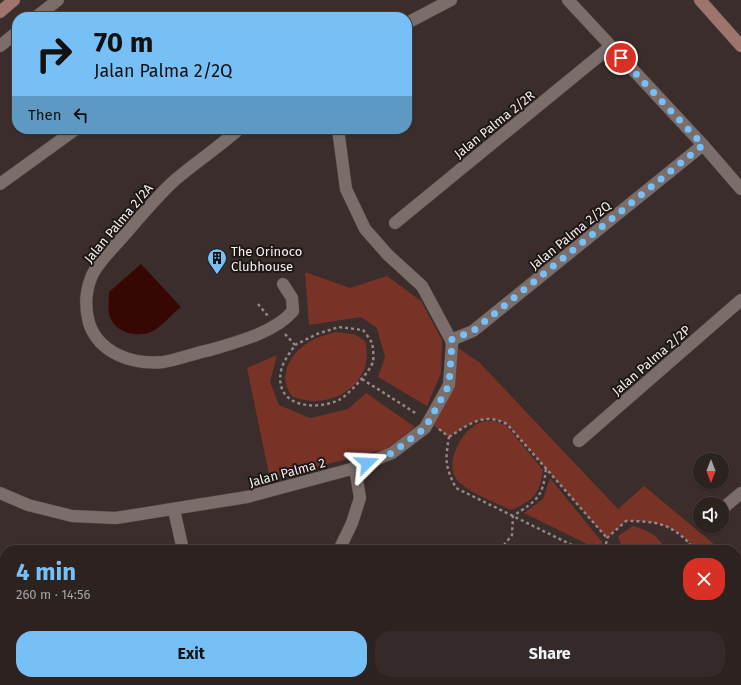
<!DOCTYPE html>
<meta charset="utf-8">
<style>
body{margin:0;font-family:"Fira Sans",sans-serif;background:#342a29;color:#f1f3f6;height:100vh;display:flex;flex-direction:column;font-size:15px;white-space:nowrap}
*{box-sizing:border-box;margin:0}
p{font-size:13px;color:#a6a4a5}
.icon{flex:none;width:22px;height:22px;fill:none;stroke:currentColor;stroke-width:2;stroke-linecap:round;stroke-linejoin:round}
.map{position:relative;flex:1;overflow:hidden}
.details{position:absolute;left:0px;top:545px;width:741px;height:140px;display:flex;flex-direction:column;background:#2c2220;border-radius:16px 16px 0 0;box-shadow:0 1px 3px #0004,0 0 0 1px #483f3e}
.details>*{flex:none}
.banner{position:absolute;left:12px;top:12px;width:400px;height:122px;border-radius:16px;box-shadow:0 1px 3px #0004,0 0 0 1px #483f3e;background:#76c0f6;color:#111;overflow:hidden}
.needle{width:26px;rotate:180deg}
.buttons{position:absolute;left:693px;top:453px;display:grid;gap:8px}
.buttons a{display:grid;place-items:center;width:36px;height:36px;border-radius:50%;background:#2c2220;box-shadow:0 1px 3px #0004,0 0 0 1px #483f3e;font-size:20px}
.pin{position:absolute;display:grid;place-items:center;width:34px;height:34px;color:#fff;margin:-17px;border:2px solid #fff;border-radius:50%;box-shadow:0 1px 4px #0007}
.me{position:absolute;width:44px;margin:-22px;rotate:69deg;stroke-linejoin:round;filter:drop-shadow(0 0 3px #0008)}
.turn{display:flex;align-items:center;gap:14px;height:84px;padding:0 16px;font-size:18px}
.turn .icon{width:52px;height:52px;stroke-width:2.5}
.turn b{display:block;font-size:28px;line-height:34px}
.then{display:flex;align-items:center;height:38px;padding:0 16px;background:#0003;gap:8px;font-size:15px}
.round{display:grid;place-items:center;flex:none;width:42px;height:42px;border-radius:16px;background:#342a29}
.summary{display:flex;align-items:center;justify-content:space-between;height:68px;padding:0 16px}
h1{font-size:24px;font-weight:700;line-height:30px;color:#76c0f6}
.primary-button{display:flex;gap:8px;margin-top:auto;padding:8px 16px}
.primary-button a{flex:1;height:46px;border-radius:16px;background:#76c0f6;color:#111;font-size:16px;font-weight:700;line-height:46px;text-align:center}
.primary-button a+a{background:#342a29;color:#f1f3f6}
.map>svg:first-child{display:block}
.green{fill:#793326}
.water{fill:#360703}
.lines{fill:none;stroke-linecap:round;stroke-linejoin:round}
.lane-casing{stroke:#544a47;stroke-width:8}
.street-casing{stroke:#544a47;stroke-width:13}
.secondary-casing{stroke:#544a47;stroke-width:13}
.path{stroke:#928785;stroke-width:2.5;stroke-dasharray:3 3;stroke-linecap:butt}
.lane{stroke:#7b6d6a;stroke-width:7}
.street{stroke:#7b6d6a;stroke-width:12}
.secondary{stroke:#9f746c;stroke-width:12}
.route{stroke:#76c0f6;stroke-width:7;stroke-dasharray:0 12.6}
.labels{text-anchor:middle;stroke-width:4;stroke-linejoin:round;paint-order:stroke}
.street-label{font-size:13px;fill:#f6eeec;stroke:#1d1716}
.poi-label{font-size:13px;fill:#f6eeec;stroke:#1d1716;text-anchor:start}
</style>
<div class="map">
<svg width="741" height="685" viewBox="0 0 741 685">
<rect width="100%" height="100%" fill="#3a2d2b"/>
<g class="green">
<path d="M 305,272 L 350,288 L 387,276 L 421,301 L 442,340 L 441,373 L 427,406 L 378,377 L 385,357 L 377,328 L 361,317 L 309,325 Z"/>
<path d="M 335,332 L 354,334 L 365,341 C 377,384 329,413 292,396 C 277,377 290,353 309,342 C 317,337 326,335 335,332 Z"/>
<path d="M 452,344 L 479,362 L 618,509 L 644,486 L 721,550 L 683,550 L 690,543 C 670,523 654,521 626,521 L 607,538 L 507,424 C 484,412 469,424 449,437 L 429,422 L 449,385 Z"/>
<path d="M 277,355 L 270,382 L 279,405 L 310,418 L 348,409 L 366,393 L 415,427 L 386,449 L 270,479 L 247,368 Z"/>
<path d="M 495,421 L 507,426 L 543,470 C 540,494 533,501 511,510 C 497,503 460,490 454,475 C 447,457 464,427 482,422 C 486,421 491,421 495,421 Z"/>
<path d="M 550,478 L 602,542 L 602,546 L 599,550 L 524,513 L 543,499 Z"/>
<path d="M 633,526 C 646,530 660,535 664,550 L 625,550 L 622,547 L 618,536 Z"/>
<path d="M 736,559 L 741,562 L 741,602 L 736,600 Z"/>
</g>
<path class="water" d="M 141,264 L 181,307 C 172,314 163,325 153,331 C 137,339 113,332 109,314 C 108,307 109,300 109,292 Z"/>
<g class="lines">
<g class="lane-casing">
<path id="lane" d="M 0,636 L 5,636"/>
</g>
<g class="street-casing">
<g id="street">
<path d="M 568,0 L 703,145 L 741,189"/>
<path d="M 36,17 L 58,0"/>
<path d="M 407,23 L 451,0"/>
<path d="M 0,46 L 17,32"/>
<path d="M 239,129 C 219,147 196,162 175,180 C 155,198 138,220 120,240 C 111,250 95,266 91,278 C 85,293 85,308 89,323 C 99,353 132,365 163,362 C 178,360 194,353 210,350 C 237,342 274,333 293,311 L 292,298 L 283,284"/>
<path d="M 0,184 L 76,129"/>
<path d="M 395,223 L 610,47"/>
<path d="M 451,340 L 473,331 L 703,145"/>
<path d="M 579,441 L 741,300"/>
<path d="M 0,493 L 28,505 L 72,516 L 116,518 L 247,497 L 355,468 L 392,453 L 425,428 L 449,385 L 452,344 L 451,340 L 422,286 L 388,255 L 365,229 L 346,189 L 338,129"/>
<path d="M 722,509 L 741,493"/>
<path d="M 174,510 L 183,550"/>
<path d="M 339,550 L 352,523 L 360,498 L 355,468"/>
<path d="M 0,563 L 5,562"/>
<path d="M 122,685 L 125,680"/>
<path d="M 275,685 L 277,680"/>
<path d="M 435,685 L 437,680"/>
<path d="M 594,685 L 596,680"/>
</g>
</g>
<g class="secondary-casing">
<g id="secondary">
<path d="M 700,0 L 741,46"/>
<path d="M 0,12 L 14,0"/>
</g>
</g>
<g class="path">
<path d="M 258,304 L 268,316"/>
<path d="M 285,334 L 295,345 C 290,353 283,361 281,371 C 274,407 315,411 339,400 C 347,396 372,370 373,361 C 374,357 373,347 372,343 C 370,339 366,334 363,330 L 339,327 L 317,334 L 295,345"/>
<path d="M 362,379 L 417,414"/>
<path d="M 439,429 L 449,437 C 445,461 445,466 456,488 L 582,550"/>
<path d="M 449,437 C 469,424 484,412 507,424 L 607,538"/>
<path d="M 500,550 L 512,535 L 513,516 C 537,500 543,498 546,468"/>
<path d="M 605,550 L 607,538 L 626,521 C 655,521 670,523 690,544 L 683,550"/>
<path d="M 736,600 L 741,602"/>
<path d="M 736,641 L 741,639"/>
</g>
<use href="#lane" class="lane"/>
<use href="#street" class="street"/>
<use href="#secondary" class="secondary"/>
</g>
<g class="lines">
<path class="route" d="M 367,463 L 392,453 L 425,428 L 449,385 L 452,344 L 451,340 L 473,331 L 703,145 L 621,58"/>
</g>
<defs>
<g id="building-pin" transform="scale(1)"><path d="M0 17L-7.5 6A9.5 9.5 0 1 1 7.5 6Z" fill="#76c0f6" stroke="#1d1716"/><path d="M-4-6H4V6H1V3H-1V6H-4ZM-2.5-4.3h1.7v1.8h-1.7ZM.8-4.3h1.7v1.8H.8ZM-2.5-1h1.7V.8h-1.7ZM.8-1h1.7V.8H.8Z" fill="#111"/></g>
</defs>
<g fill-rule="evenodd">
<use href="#building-pin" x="217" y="258"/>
</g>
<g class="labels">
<g class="street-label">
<text transform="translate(494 124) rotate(-39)" y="5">Jalan Palma 2/2R</text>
<text transform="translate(118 223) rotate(-50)" y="5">Jalan Palma 2/2A</text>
<text transform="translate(570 235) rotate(-39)" y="5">Jalan Palma 2/2Q</text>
<text transform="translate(651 360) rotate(-41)" y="5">Jalan Palma 2/2P</text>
<text transform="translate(287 472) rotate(-15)" y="5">Jalan Palma 2</text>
</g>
<g class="poi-label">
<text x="231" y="256">The Orinoco<tspan x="231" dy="15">Clubhouse</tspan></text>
</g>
</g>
</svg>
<div class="buttons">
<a><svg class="needle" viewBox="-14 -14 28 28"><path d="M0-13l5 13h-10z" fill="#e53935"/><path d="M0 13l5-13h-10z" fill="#a6a4a5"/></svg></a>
<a><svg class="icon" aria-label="sound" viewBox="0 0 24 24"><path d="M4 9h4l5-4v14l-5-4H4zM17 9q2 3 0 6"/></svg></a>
</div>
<div class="pin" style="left:621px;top:58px;background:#d93025"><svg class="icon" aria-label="arrive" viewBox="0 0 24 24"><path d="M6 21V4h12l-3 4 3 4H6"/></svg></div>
<svg class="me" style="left:367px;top:463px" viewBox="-20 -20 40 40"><path d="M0-17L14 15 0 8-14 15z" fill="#76c0f6" stroke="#fff" stroke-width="4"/></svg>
<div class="banner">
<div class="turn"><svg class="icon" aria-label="right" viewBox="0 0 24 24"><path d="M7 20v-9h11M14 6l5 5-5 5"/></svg><div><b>70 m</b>Jalan Palma 2/2Q</div></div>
<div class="then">Then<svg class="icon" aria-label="left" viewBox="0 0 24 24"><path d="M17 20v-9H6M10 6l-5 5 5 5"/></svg></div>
</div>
<section class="details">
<div class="summary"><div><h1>4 min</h1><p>260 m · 14:56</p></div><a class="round" style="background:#d93025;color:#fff"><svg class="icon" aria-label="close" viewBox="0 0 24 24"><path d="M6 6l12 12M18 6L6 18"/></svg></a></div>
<div class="primary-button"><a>Exit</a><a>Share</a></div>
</section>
</div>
